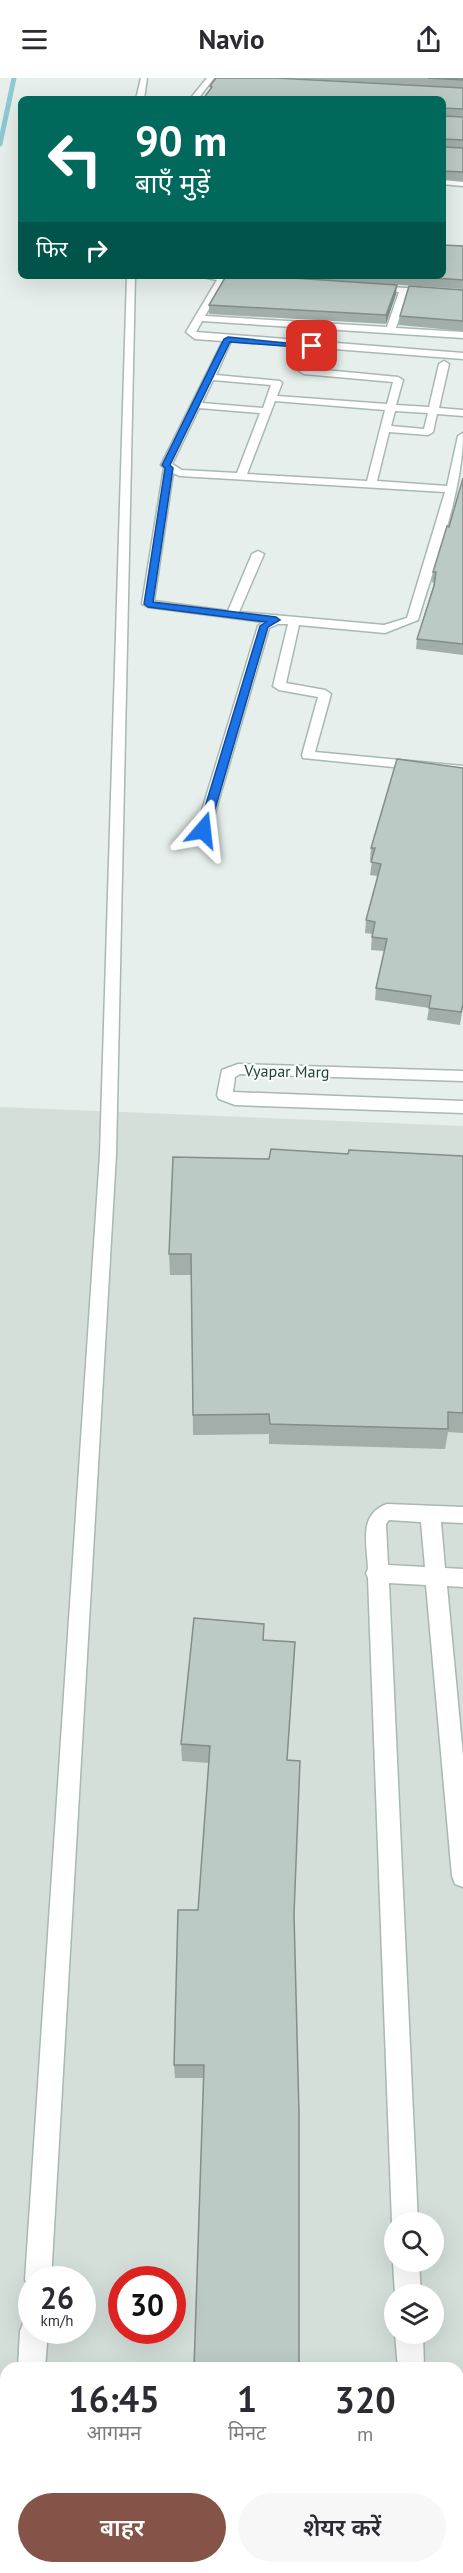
<!DOCTYPE html>
<html lang="hi">
<meta charset="utf-8">
<style>
body{margin:0;font-family:"PT Sans","Noto Sans Devanagari",sans-serif;background:#f7f7f7;color:#2b2b33;height:100vh;display:flex;flex-direction:column;font-size:22px;white-space:nowrap}
*{box-sizing:border-box;margin:0}
p{font-size:20px;color:#7c7c81}
.icon{flex:none;width:33px;height:33px;fill:none;stroke:currentColor;stroke-width:2;stroke-linecap:round;stroke-linejoin:round}
.map{position:relative;flex:1;overflow:hidden}
.panel{position:absolute;left:0px;top:2284px;width:464px;height:212px;display:flex;flex-direction:column;background:#fff;border-radius:18px 18px 0 0;box-shadow:0 6px 24px #0002}
.panel>*{flex:none}
.banner{position:absolute;left:18px;top:18px;width:428px;height:183px;border-radius:9px;box-shadow:0 6px 24px #0002;background:#00695c;color:#fff;overflow:hidden}
.fabs{position:absolute;left:384px;top:2134px;display:grid;gap:12px}
.fabs a{display:grid;place-items:center;width:60px;height:60px;border-radius:50%;background:#fff;box-shadow:0 6px 24px #0002;font-size:30px}
.speed{position:absolute;left:18px;top:2188px;display:flex;gap:12px;font-size:30px;font-weight:700;text-align:center}
.speed>*{display:grid;place-content:center;width:78px;height:78px;border-radius:50%;background:#fff;box-shadow:0 6px 24px #0002;line-height:1}
.speed small{font-size:15px;font-weight:400}
.speed .limit{border:9px solid #d22;background:#fff;color:#111}
.pin{position:absolute;display:grid;place-items:center;width:51px;height:51px;color:#fff;margin:-26px;border-radius:12px;box-shadow:0 3px 9px #0006}
.me{position:absolute;width:66px;margin:-33px;rotate:17deg;stroke-linejoin:round;filter:drop-shadow(0 0 4px #0008)}
.turn{display:flex;align-items:center;gap:21px;height:126px;padding:0 18px;font-size:27px}
.turn .icon{width:78px;height:78px;stroke-width:2.5}
.turn b{display:block;font-size:42px;line-height:51px}
.then{display:flex;align-items:center;height:57px;padding:0 18px;background:#0003;gap:12px;font-size:22px}
.eta{display:flex;justify-content:space-evenly;align-items:center;height:102px;text-align:center}
.eta b{font-size:36px;font-weight:600;line-height:42px}
.button{display:flex;gap:12px;margin-top:auto;padding:12px 18px}
.button a{flex:1;height:69px;border-radius:36px;background:#855347;color:#fff;font-size:24px;font-weight:600;line-height:69px;text-align:center}
.button a+a{background:#f7f7f7;color:#2b2b33}
header{display:flex;justify-content:space-between;align-items:center;height:78px;padding:0 18px;background:#fff;font-size:27px;font-weight:600}
.map>svg:first-child{display:block}
.built{fill:#d4dfda;fill-rule:evenodd}
.lines{fill:none;stroke-linecap:round;stroke-linejoin:round}
.stream{stroke:#8ec9d4;stroke-width:5}
.minor-casing{stroke:#a8b8b2;stroke-width:3}
.minor{fill:#fff;fill-rule:evenodd}
.wall{fill:#a1aea9}
.shaded-wall{fill:#838d89}
.building{fill:#bbcac4;stroke:#838d89;stroke-width:1.5}
.route{fill:#1a73e8;stroke:#114b97;stroke-width:1.5}
.labels{text-anchor:middle;stroke-width:4.5;stroke-linejoin:round;paint-order:stroke}
.street-label{font-size:16px;fill:#24423a;stroke:#f7fbf9}
</style>
<header><svg class="icon" aria-label="menu" viewBox="0 0 24 24"><path d="M4 6h16M4 12h16M4 18h16"/></svg>Navio<svg class="icon" aria-label="share" viewBox="0 0 24 24"><path d="M12 15V3M7 8l5-5 5 5M5 13v7h14v-7"/></svg></header>
<div class="map">
<svg width="463" height="2495" viewBox="0 0 463 2495">
<rect width="100%" height="100%" fill="#e6efeb"/>
<path class="built" d="M 0,1029 L 463,1048 L 463,2495 L 0,2495 ZM 394,2145 L 434,2145 L 434,2184 L 394,2184 ZM 32,2202 L 82,2202 L 82,2253 L 32,2253 ZM 122,2202 L 172,2202 L 172,2253 L 122,2253 ZM 394,2217 L 434,2217 L 434,2256 L 394,2256 ZM 6,2290 L 458,2290 L 458,2490 L 6,2490 Z"/>
<g class="lines">
<path class="stream" d="M 0,66 L 14,0"/>
<g class="minor-casing">
<g id="minor">
<path d="M 141,0 L 147,0 L 144,21 L 136,21 Z"/>
<path d="M 207,0 L 214,0 L 198,21 L 190,21 Z"/>
<path d="M 442,102 L 463,104 L 463,108 L 442,106 Z"/>
<path d="M 127,198 L 135,198 L 116,1076 L 51,2202 L 32,2202 L 32,2213 L 25,2202 L 100,1076 Z"/>
<path d="M 198,198 L 233,198 L 235,200 L 225,202 L 205,238 L 387,249 L 399,214 L 372,213 L 368,210 L 369,208 L 463,213 L 463,219 L 407,215 L 396,250 L 463,254 L 463,260 L 202,243 L 196,254 L 463,275 L 463,281 L 231,263 L 216,297 L 280,303 L 282,305 L 277,318 L 387,326 L 393,304 L 304,296 L 299,293 L 304,290 L 398,299 L 403,302 L 396,327 L 429,329 L 439,286 L 444,283 L 449,286 L 439,330 L 463,332 L 463,338 L 437,336 L 433,354 L 428,357 L 389,354 L 377,403 L 447,408 L 458,358 L 463,355 C 463,415 435,484 418,542 L 385,555 L 299,547 L 286,605 L 325,612 L 331,616 L 315,674 L 463,688 L 463,696 L 303,680 L 302,677 L 318,619 L 279,612 L 273,608 L 288,546 L 278,546 L 269,550 L 210,752 L 203,756 L 196,752 L 258,548 L 263,544 L 148,529 L 142,526 L 164,390 L 161,387 L 223,263 L 195,261 L 186,254 L 217,202 ZM 213,302 L 271,307 L 263,330 L 202,325 ZM 275,323 L 385,332 L 367,403 L 247,396 ZM 199,330 L 260,335 L 237,395 L 182,392 L 172,386 ZM 395,333 L 428,335 L 424,351 L 391,348 ZM 173,395 L 180,398 L 445,414 L 407,540 L 384,547 L 239,534 L 264,476 L 258,473 L 252,476 L 228,533 L 154,523 Z"/>
<path d="M 238,986 L 463,993 L 463,1003 L 240,996 L 235,999 L 233,1014 L 463,1023 L 463,1035 L 235,1027 L 219,1021 L 217,1017 L 222,992 Z"/>
<path d="M 387,1426 L 463,1429 L 463,1445 L 441,1444 L 445,1490 L 463,1491 L 463,1509 L 447,1508 L 463,1678 L 463,1809 L 455,1806 L 452,1798 L 426,1507 L 389,1505 L 418,2145 L 394,2145 L 394,2151 L 392,2145 L 368,1500 L 366,1495 L 368,1491 C 367,1466 358,1436 387,1426 ZM 389,1442 L 421,1444 L 425,1489 L 388,1487 L 386,1446 Z"/>
<path d="M 394,2180 L 394,2184 L 419,2184 L 421,2217 L 395,2217 L 393,2184 Z"/>
<path d="M 32,2241 L 32,2253 L 48,2253 L 45,2290 L 18,2290 L 20,2253 L 24,2243 Z"/>
<path d="M 395,2256 L 423,2256 L 424,2290 L 398,2290 Z"/>
<path d="M 6,2486 L 6,2490 L 34,2490 L 34,2495 L 4,2495 Z"/>
<path d="M 404,2490 L 434,2490 L 435,2495 L 405,2495 Z"/>
</g>
</g>
<use href="#minor" class="minor"/>
</g>
<g class="wall">
<path d="M 288,0 L 463,0 L 463,10 Z"/>
<path d="M 210,8 L 463,10 L 463,103 L 442,101 L 442,21 L 210,12 Z"/>
<path d="M 463,168 L 463,211 L 267,198 L 442,198 Z"/>
<path d="M 463,212 L 463,253 L 399,247 L 400,238 Z"/>
<path d="M 396,216 L 386,246 L 209,236 L 209,227 Z"/>
<path d="M 463,400 L 463,577 L 416,571 L 417,561 L 434,505 L 432,504 L 433,494 L 449,449 Z"/>
<path d="M 463,690 L 463,929 L 460,947 L 427,942 L 429,930 L 375,922 L 376,910 L 384,873 L 371,872 L 372,856 L 365,855 L 366,842 L 378,798 L 370,797 L 372,783 L 370,782 L 371,770 Z"/>
<path d="M 463,1078 L 463,1355 L 448,1354 L 445,1371 L 269,1366 L 269,1356 L 193,1357 L 191,1197 L 170,1197 L 169,1176 L 269,1081 Z"/>
<path d="M 264,1546 L 264,1562 L 204,2000 L 175,2000 L 174,1987 L 198,1832 L 209,1685 L 182,1683 L 181,1666 Z"/>
</g>
<path class="shaded-wall" d="M 397,207 L 396,216 L 386,246 L 386,237 Z"/>
<g class="building">
<path d="M 216,0 L 276,0 L 463,10 L 463,31 L 442,30 L 442,21 L 203,21 L 212,9 L 210,8 Z"/>
<path d="M 428,0 L 463,0 L 463,2 Z"/>
<path d="M 443,38 L 463,39 L 463,62 L 443,61 L 442,61 Z"/>
<path d="M 443,69 L 463,70 L 463,94 L 442,93 Z"/>
<path d="M 442,167 L 463,168 L 463,202 L 406,198 L 442,198 Z"/>
<path d="M 226,198 L 263,198 L 397,207 L 386,237 L 209,227 Z"/>
<path d="M 409,208 L 463,212 L 463,243 L 400,238 Z"/>
<path d="M 463,400 L 463,566 L 417,561 L 434,508 L 436,494 L 433,494 L 447,448 L 449,449 Z"/>
<path d="M 397,681 L 463,690 L 463,926 L 461,934 L 429,930 L 431,918 L 376,910 L 387,861 L 372,859 L 375,844 L 366,842 L 381,786 L 371,784 L 375,770 L 371,770 Z"/>
<path d="M 271,1071 L 348,1076 L 349,1072 L 463,1078 L 463,1335 L 448,1334 L 448,1351 L 270,1346 L 269,1336 L 193,1337 L 191,1176 L 169,1176 L 173,1079 L 269,1081 Z"/>
<path d="M 194,1540 L 264,1546 L 263,1562 L 295,1564 L 287,1682 L 300,1683 L 294,1836 L 299,2036 L 299,2290 L 194,2290 L 204,1987 L 174,1987 L 178,1832 L 198,1832 L 210,1668 L 181,1666 Z"/>
<path d="M 163,2490 L 300,2490 L 300,2492 L 317,2493 L 317,2495 L 163,2495 Z"/>
</g>
<path class="route" d="M 228,259 L 316,268 L 312,270 L 230,264 L 170,387 L 173,390 L 153,524 L 276,539 L 280,542 L 268,549 L 209,752 L 203,755 L 198,752 L 260,548 L 266,544 L 148,529 L 144,526 L 165,390 L 162,387 L 224,261 Z"/>
<g class="labels">
<g class="street-label">
<text transform="translate(287 993) rotate(1)" y="6">Vyapar Marg</text>
</g>
</g>
</svg>
<div class="fabs">
<a><svg class="icon" aria-label="search" viewBox="0 0 24 24"><circle cx="10" cy="10" r="6"/><path d="M15 15l6 6"/></svg></a>
<a><svg class="icon" aria-label="layers" viewBox="0 0 24 24"><path d="M12 4l9 5-9 5-9-5zM3 14l9 5 9-5"/></svg></a>
</div>
<div class="speed"><div>26<small>km/h</small></div><div class="limit">30</div></div>
<div class="pin" style="left:312px;top:268px;background:#d93025"><svg class="icon" aria-label="arrive" viewBox="0 0 24 24"><path d="M6 21V4h12l-3 4 3 4H6"/></svg></div>
<svg class="me" style="left:203px;top:752px" viewBox="-20 -20 40 40"><path d="M0-17L14 15 0 8-14 15z" fill="#1a73e8" stroke="#fff" stroke-width="4"/></svg>
<div class="banner">
<div class="turn"><svg class="icon" aria-label="left" viewBox="0 0 24 24"><path d="M17 20v-9H6M10 6l-5 5 5 5"/></svg><div><b>90 m</b>बाएँ मुड़ें</div></div>
<div class="then">फिर<svg class="icon" aria-label="right" viewBox="0 0 24 24"><path d="M7 20v-9h11M14 6l5 5-5 5"/></svg></div>
</div>
<section class="panel">
<div class="eta">
<div><b>16:45</b><p>आगमन</p></div>
<div><b>1</b><p>मिनट</p></div>
<div><b>320</b><p>m</p></div>
</div>
<div class="button"><a>बाहर</a><a>शेयर करें</a></div>
</section>
</div>
